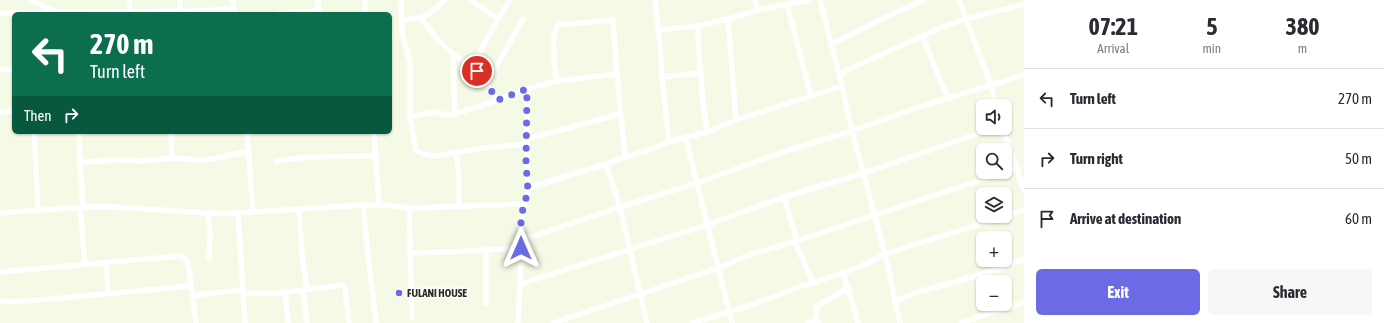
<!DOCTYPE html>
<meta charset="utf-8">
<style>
body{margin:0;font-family:"Asap Condensed",sans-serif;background:#f7f7f7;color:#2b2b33;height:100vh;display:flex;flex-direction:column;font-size:15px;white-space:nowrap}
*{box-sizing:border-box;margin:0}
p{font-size:13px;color:#7c7c81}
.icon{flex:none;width:22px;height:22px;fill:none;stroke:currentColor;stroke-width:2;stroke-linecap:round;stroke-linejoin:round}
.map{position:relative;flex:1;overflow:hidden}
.side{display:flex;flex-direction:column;background:#fff;width:360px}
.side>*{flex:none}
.hud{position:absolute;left:12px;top:12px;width:380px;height:122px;border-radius:6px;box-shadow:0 1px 3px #0004;background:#0b6e4f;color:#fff;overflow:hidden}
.fabs{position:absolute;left:976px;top:99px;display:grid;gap:8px}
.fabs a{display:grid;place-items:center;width:36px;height:36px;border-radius:6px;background:#fff;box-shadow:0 1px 3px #0004;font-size:20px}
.pin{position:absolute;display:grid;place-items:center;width:34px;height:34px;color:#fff;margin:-17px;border:2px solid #fff;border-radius:50%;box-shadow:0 1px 4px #0007}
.me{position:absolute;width:44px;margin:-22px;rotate:0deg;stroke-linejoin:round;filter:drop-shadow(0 0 3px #0008)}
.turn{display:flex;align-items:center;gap:14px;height:84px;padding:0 12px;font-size:18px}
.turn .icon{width:52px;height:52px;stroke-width:2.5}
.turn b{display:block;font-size:28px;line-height:34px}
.then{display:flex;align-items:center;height:38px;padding:0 12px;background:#0003;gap:8px;font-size:15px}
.eta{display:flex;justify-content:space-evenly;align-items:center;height:68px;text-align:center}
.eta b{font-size:24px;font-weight:700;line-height:28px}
.primary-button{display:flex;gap:8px;margin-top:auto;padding:8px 12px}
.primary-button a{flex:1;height:46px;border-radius:6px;background:#6b6be5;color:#fff;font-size:16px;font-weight:700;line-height:46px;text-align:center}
.primary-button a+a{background:#f7f7f7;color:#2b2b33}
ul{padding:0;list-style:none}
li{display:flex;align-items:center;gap:12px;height:60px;padding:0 12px;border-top:1px solid #e1e1e2}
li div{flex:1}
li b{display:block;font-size:15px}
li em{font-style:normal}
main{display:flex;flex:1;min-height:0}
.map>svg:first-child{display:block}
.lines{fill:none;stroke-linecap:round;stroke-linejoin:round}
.minor{stroke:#fff;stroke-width:5.5}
.route{stroke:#6b6be5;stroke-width:7;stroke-dasharray:0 12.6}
.poi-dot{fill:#6b6be5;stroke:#fff;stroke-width:1.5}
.labels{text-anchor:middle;stroke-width:3.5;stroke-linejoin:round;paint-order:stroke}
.poi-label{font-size:11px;font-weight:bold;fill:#2b2d25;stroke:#fff;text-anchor:start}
</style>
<main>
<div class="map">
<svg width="1024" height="323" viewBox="0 0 1024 323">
<rect width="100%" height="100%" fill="#f4fae5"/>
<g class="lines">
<g class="minor">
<path d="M 30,0 L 46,7 L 55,12"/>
<path d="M 129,0 L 130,12"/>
<path d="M 180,0 L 180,11"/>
<path d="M 233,0 L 235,14"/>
<path d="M 318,0 L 319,14"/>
<path d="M 365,0 L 365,14"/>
<path d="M 401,0 L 402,32 L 410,63 L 410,117 L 416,151 L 428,155 L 434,156 L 484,148 L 527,144"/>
<path d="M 471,0 L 498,19"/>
<path d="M 655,0 L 660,45 L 662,77 L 669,142"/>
<path d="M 755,0 L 758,10"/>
<path d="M 820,0 L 842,86 L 852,131 L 885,254 L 900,323"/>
<path d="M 959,0 L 991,85 L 996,106"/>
<path d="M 787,4 L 811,96"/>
<path d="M 0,13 L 198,11 L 234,9"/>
<path d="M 279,13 L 319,11"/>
<path d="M 421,18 L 438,40 L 453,54 L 477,71 L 498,100"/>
<path d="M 728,19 L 736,120"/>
<path d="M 402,20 C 425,18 428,16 445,0"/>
<path d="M 697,26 L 703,103 L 707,132"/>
<path d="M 658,30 L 697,26 L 728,19 L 758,10 L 809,0"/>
<path d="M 922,36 L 948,99"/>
<path d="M 832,44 L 888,16 L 924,0"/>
<path d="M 453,54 L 455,114"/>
<path d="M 472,66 L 498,19 L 510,0"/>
<path d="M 0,70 L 14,69"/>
<path d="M 840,75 L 849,69 L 945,26 L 966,19 L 1024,4"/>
<path d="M 662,77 L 701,73"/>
<path d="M 557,81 C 555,69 550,34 558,25 L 613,20 L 616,64 L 625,157"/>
<path d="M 486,85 L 523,19"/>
<path d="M 0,112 L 14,111"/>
<path d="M 410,117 L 433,112 L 448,115 L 455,114 L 498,100 L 527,89 L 557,81 L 617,74"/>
<path d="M 1002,128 L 1017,168"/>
<path d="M 34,132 L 38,210"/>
<path d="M 79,132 L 80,162 L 83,207"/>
<path d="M 171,132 L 172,158"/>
<path d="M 247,132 L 253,212"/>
<path d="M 374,132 L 379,205"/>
<path d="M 527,139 L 620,114"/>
<path d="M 686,139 L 732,323"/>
<path d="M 456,152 L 459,177 L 459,207"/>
<path d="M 276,161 L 308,157 L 376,156"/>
<path d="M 80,162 L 122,160 L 144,161 L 172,158 L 202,160 L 213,159 L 249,151"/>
<path d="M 606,164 L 620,207 L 647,323"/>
<path d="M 1020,179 L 1024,190"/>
<path d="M 528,188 L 606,164 L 625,157 L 649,150 L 669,142 L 707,132 L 736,120 L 842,86"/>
<path d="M 784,197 L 797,241"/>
<path d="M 363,205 L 368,254 L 376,323"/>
<path d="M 80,208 L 85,264"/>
<path d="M 409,208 L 412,318"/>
<path d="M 299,209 L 302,256 L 307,289"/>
<path d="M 0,213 L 83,207 L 115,207 L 208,213 L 238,213 L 363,205 L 384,205 L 409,208 L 524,204"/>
<path d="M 208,213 L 210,233 L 209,258"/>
<path d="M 238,213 L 245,323"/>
<path d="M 522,240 L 620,207 L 697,183 L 783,152 L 852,131 L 922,106 L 1024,75"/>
<path d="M 795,242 L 813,283"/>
<path d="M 409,253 L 450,252 L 521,248"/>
<path d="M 106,263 L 108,293"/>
<path d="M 0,272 L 180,256 L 186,259 L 188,263 L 196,323"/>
<path d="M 843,272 L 858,323"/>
<path d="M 520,284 L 707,225 L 784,197 L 864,173 L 994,128"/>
<path d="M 303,290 L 307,323"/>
<path d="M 244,293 L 279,293 L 343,285 L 345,288 L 349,323"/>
<path d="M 285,293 L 288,323"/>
<path d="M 193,295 L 243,290"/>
<path d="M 0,301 L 7,302 L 40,300 L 190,286"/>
<path d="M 895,301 L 915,293 L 986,273 L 1024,259"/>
<path d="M 486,303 L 486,250"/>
<path d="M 815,320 L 817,306 L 848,288"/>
<path d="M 518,323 L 522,240 L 521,218 L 524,204 L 528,192 L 527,163 L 527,89"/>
<path d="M 553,323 L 718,268 L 749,255 L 797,241 L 1017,168 L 1020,179 L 1024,179"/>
<path d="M 692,323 L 748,306 L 802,286 L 813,283 L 862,266 L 885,254 L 1024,210"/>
<path d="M 808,323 L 815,320 L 819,323"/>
<path d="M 961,323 L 1024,302"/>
</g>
</g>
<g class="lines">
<path class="route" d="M 477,71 L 498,100 L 527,89 L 526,163 L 528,192 L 524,204 L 521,218 L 521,248"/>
</g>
<circle class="poi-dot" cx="399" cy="293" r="4"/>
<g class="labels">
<g class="poi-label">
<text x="407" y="297">FULANI HOUSE</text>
</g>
</g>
</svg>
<div class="fabs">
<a><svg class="icon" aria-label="sound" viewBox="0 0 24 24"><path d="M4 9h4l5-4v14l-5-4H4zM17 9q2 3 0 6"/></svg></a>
<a><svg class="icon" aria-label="search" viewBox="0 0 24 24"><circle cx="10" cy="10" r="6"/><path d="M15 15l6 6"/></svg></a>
<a><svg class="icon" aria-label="layers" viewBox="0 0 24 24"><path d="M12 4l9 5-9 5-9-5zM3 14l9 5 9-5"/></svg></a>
<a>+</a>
<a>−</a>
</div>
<div class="pin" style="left:477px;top:71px;background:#d93025"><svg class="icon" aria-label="arrive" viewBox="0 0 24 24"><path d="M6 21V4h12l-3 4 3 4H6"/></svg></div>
<svg class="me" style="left:521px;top:248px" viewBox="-20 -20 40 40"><path d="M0-17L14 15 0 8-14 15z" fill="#6b6be5" stroke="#fff" stroke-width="4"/></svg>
<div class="hud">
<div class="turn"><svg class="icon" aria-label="left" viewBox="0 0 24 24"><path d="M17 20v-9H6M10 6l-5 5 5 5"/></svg><div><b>270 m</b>Turn left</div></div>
<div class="then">Then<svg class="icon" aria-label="right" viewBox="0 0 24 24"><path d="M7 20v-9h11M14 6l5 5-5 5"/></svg></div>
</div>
</div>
<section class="side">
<div class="eta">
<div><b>07:21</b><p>Arrival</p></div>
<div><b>5</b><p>min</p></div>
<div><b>380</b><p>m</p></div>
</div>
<ul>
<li><svg class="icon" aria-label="left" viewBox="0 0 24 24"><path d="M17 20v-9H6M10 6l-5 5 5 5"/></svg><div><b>Turn left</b></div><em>270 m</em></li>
<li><svg class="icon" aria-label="right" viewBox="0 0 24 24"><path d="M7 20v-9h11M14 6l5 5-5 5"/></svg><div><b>Turn right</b></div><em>50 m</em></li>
<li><svg class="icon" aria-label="arrive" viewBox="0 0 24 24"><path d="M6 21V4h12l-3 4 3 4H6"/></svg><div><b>Arrive at destination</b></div><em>60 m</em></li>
</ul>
<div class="primary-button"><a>Exit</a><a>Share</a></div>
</section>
</main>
